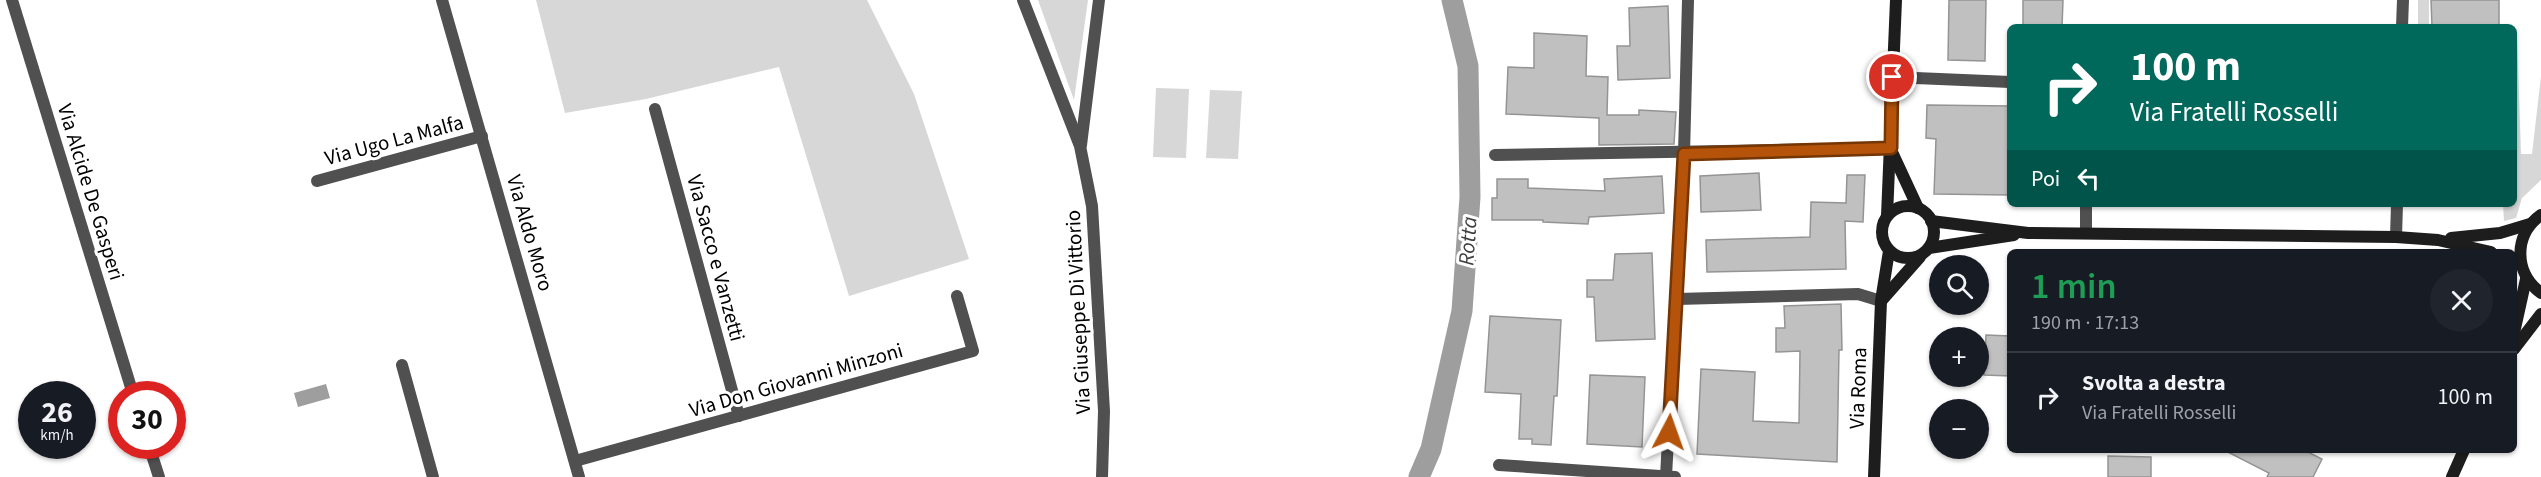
<!DOCTYPE html>
<html lang="it">
<meta charset="utf-8">
<style>
body{margin:0;font-family:"Source Sans 3",sans-serif;background:#20242c;color:#f1f3f6;height:100vh;display:flex;flex-direction:column;font-size:22px;white-space:nowrap}
*{box-sizing:border-box;margin:0}
p{font-size:20px;color:#9ea1a6}
.icon{flex:none;width:33px;height:33px;fill:none;stroke:currentColor;stroke-width:2;stroke-linecap:round;stroke-linejoin:round}
.map{position:relative;flex:1;overflow:hidden}
.details{position:absolute;left:2007px;top:249px;width:510px;height:204px;display:flex;flex-direction:column;background:#171b24;border-radius:9px;box-shadow:0 2px 4px #0004}
.details>*{flex:none}
.top-card{position:absolute;left:2007px;top:24px;width:510px;height:183px;border-radius:9px;box-shadow:0 2px 4px #0004;background:#00695c;color:#fff;overflow:hidden}
.buttons{position:absolute;left:1929px;top:255px;display:grid;gap:12px}
.buttons a{display:grid;place-items:center;width:60px;height:60px;border-radius:50%;background:#171b24;box-shadow:0 2px 4px #0004;font-size:30px}
.speed{position:absolute;left:18px;top:381px;display:flex;gap:12px;font-size:30px;font-weight:700;text-align:center}
.speed>*{display:grid;place-content:center;width:78px;height:78px;border-radius:50%;background:#171b24;box-shadow:0 2px 4px #0004;line-height:1}
.speed small{font-size:15px;font-weight:400}
.speed .limit{border:9px solid #d22;background:#fff;color:#111}
.pin{position:absolute;display:grid;place-items:center;width:51px;height:51px;color:#fff;margin:-26px;border:3px solid #fff;border-radius:50%;box-shadow:0 2px 6px #0007}
.me{position:absolute;width:66px;margin:-33px;rotate:4deg;stroke-linejoin:round;filter:drop-shadow(0 0 4px #0008)}
.turn{display:flex;align-items:center;gap:21px;height:126px;padding:0 24px;font-size:27px}
.turn .icon{width:78px;height:78px;stroke-width:2.5}
.turn b{display:block;font-size:42px;line-height:51px}
.then{display:flex;align-items:center;height:57px;padding:0 24px;background:#0003;gap:12px;font-size:22px}
.round{display:grid;place-items:center;flex:none;width:63px;height:63px;border-radius:32px;background:#20242c}
.summary{display:flex;align-items:center;justify-content:space-between;height:102px;padding:0 24px}
h1{font-size:36px;font-weight:600;line-height:45px;color:#1e9e55}
ul{padding:0;list-style:none}
li{display:flex;align-items:center;gap:18px;height:90px;padding:0 24px;border-top:2px solid #363941}
li div{flex:1}
li b{display:block;font-size:22px}
li em{font-style:normal}
.map>svg:first-child{display:block}
.green{fill:#d7d7d7}
.water{fill:#9e9e9e}
.lines{fill:none;stroke-linecap:round;stroke-linejoin:round}
.canal{stroke:#9e9e9e;stroke-width:21}
.building{fill:#c0c0c0;stroke:#949494;stroke-width:1.5}
.street{stroke:#505050;stroke-width:12}
.secondary{stroke:#1d1d1d;stroke-width:12}
.route-casing{stroke:#753606;stroke-width:15}
.route{stroke:#b45309;stroke-width:10}
.labels{text-anchor:middle;stroke-width:6;stroke-linejoin:round;paint-order:stroke}
.street-label{font-size:21px;fill:#000;stroke:#fff}
.water-label{font-size:22px;font-style:italic;fill:#3f3f3f;stroke:#fff}
</style>
<div class="map">
<svg width="2541" height="477" viewBox="0 0 2541 477">
<rect width="100%" height="100%" fill="#fff"/>
<g class="green">
<path d="M 536,0 L 867,0 L 914,94 L 969,259 L 849,296 L 779,67 L 646,99 L 565,113 Z"/>
<path d="M 1038,0 L 1088,0 L 1074,100 Z"/>
<rect x="2418" y="0" width="11" height="27"/>
<path d="M 2514,37 L 2517,37 L 2521,154 L 2532,154 L 2541,76 L 2541,180 L 2522,198 L 2516,218 L 2504,221 L 2503,204 L 2514,204 Z"/>
<path d="M 1156,88 L 1189,89 L 1186,158 L 1153,157 Z"/>
<path d="M 1210,90 L 1242,91 L 1238,159 L 1206,158 Z"/>
</g>
<path class="water" d="M 326,384 L 330,398 L 298,407 L 294,393 Z"/>
<g class="lines">
<path class="canal" d="M 1419,477 L 1431,449 L 1462,311 L 1470,197 L 1468,66 L 1452,0"/>
</g>
<g class="building">
<path d="M 1949,0 L 1986,0 L 1985,61 L 1948,60 Z"/>
<path d="M 2023,0 L 2063,0 L 2062,27 L 2023,27 Z"/>
<path d="M 2431,0 L 2499,0 L 2499,27 L 2432,27 Z"/>
<path d="M 1668,6 L 1670,78 L 1618,80 L 1617,46 L 1630,46 L 1629,8 Z"/>
<path d="M 1534,33 L 1587,36 L 1586,76 L 1608,77 L 1607,115 L 1639,115 L 1639,110 L 1676,112 L 1674,144 L 1599,145 L 1599,118 L 1506,114 L 1508,67 L 1534,68 Z"/>
<path d="M 1927,105 L 2010,106 L 2010,195 L 1934,194 L 1936,139 L 1926,138 Z"/>
<path d="M 1759,173 L 1761,210 L 1701,212 L 1700,176 Z"/>
<path d="M 1847,175 L 1865,175 L 1863,222 L 1845,221 L 1846,269 L 1707,272 L 1706,240 L 1810,237 L 1811,202 L 1846,203 Z"/>
<path d="M 1662,176 L 1664,213 L 1589,217 L 1588,224 L 1543,222 L 1543,220 L 1492,220 L 1492,198 L 1497,198 L 1497,179 L 1528,179 L 1528,188 L 1605,191 L 1604,179 Z"/>
<path d="M 1652,253 L 1655,339 L 1596,341 L 1594,297 L 1587,297 L 1587,280 L 1613,280 L 1615,254 Z"/>
<path d="M 1841,304 L 1842,350 L 1839,350 L 1837,462 L 1697,454 L 1701,369 L 1755,372 L 1753,421 L 1799,423 L 1800,351 L 1776,352 L 1776,328 L 1785,328 L 1784,306 Z"/>
<path d="M 1490,316 L 1561,320 L 1557,396 L 1554,396 L 1551,445 L 1532,444 L 1532,439 L 1519,439 L 1521,394 L 1485,392 Z"/>
<path d="M 1986,335 L 2010,336 L 2010,376 L 1984,375 Z"/>
<path d="M 1590,375 L 1645,377 L 1642,447 L 1587,444 Z"/>
<path d="M 2224,450 L 2304,450 L 2322,459 L 2313,477 L 2267,477 L 2269,473 Z"/>
<path d="M 2108,456 L 2151,457 L 2151,477 L 2108,477 Z"/>
</g>
<g class="lines">
<g class="street">
<path d="M 12,0 L 133,394"/>
<path d="M 442,0 L 579,477"/>
<path d="M 1023,0 L 1080,146 L 1092,206 L 1104,411 L 1102,477"/>
<path d="M 2402,27 L 2403,0"/>
<path d="M 1892,77 L 2010,82"/>
<path d="M 655,109 L 739,416"/>
<path d="M 1081,145 L 1099,0"/>
<path d="M 1495,155 L 1891,148"/>
<path d="M 317,181 L 482,136"/>
<path d="M 2086,233 L 2086,204"/>
<path d="M 2396,237 L 2397,204"/>
<path d="M 1677,299 L 1858,294 L 1881,301"/>
<path d="M 402,365 L 433,477"/>
<path d="M 149,446 L 159,477"/>
<path d="M 575,461 L 973,351 L 957,296"/>
<path d="M 1499,465 L 1675,477"/>
<path d="M 1666,476 L 1684,154 L 1688,0"/>
</g>
<g class="secondary">
<path d="M 1892,152 L 1918,208"/>
<circle cx="1908" cy="232" r="26"/>
<path d="M 2541,215 C 2513,235 2514,273 2541,293"/>
<path d="M 1887,216 L 1896,0"/>
<path d="M 1931,221 L 2028,233 L 2396,237 L 2438,240 L 2491,252"/>
<path d="M 2451,238 L 2500,233 L 2530,224"/>
<path d="M 1929,248 L 2014,235"/>
<path d="M 1882,300 L 1920,257"/>
<path d="M 2514,333 L 2526,279"/>
<path d="M 2514,349 L 2541,314"/>
<path d="M 1874,477 L 1881,301 L 1889,251"/>
<path d="M 2452,477 L 2464,450"/>
</g>
</g>
<g class="lines">
<g class="route-casing">
<path id="route" d="M 1669,432 L 1684,154 L 1891,148 L 1892,77"/>
</g>
<use href="#route" class="route"/>
</g>
<g class="labels">
<g class="street-label">
<text transform="translate(394 140) rotate(-15)" y="7">Via Ugo La Malfa</text>
<text transform="translate(91 192) rotate(73)" y="7">Via Alcide De Gasperi</text>
<text transform="translate(530 233) rotate(74)" y="7">Via Aldo Moro</text>
<text transform="translate(716 258) rotate(75)" y="7">Via Sacco e Vanzetti</text>
<text transform="translate(1078 312) rotate(-93)" y="7">Via Giuseppe Di Vittorio</text>
<text transform="translate(796 380) rotate(-16)" y="7">Via Don Giovanni Minzoni</text>
<text transform="translate(1858 388) rotate(-88)" y="7">Via Roma</text>
</g>
<g class="water-label">
<text transform="translate(1467 241) rotate(-86)" y="8">Rotta</text>
</g>
</g>
</svg>
<div class="buttons">
<a><svg class="icon" aria-label="search" viewBox="0 0 24 24"><circle cx="10" cy="10" r="6"/><path d="M15 15l6 6"/></svg></a>
<a>+</a>
<a>−</a>
</div>
<div class="speed"><div>26<small>km/h</small></div><div class="limit">30</div></div>
<div class="pin" style="left:1892px;top:77px;background:#d93025"><svg class="icon" aria-label="arrive" viewBox="0 0 24 24"><path d="M6 21V4h12l-3 4 3 4H6"/></svg></div>
<svg class="me" style="left:1669px;top:432px" viewBox="-20 -20 40 40"><path d="M0-17L14 15 0 8-14 15z" fill="#b45309" stroke="#fff" stroke-width="4"/></svg>
<div class="top-card">
<div class="turn"><svg class="icon" aria-label="right" viewBox="0 0 24 24"><path d="M7 20v-9h11M14 6l5 5-5 5"/></svg><div><b>100 m</b>Via Fratelli Rosselli</div></div>
<div class="then">Poi<svg class="icon" aria-label="left" viewBox="0 0 24 24"><path d="M17 20v-9H6M10 6l-5 5 5 5"/></svg></div>
</div>
<section class="details">
<div class="summary"><div><h1>1 min</h1><p>190 m · 17:13</p></div><a class="round"><svg class="icon" aria-label="close" viewBox="0 0 24 24"><path d="M6 6l12 12M18 6L6 18"/></svg></a></div>
<ul>
<li><svg class="icon" aria-label="right" viewBox="0 0 24 24"><path d="M7 20v-9h11M14 6l5 5-5 5"/></svg><div><b>Svolta a destra</b><p>Via Fratelli Rosselli</p></div><em>100 m</em></li>
</ul>
</section>
</div>
